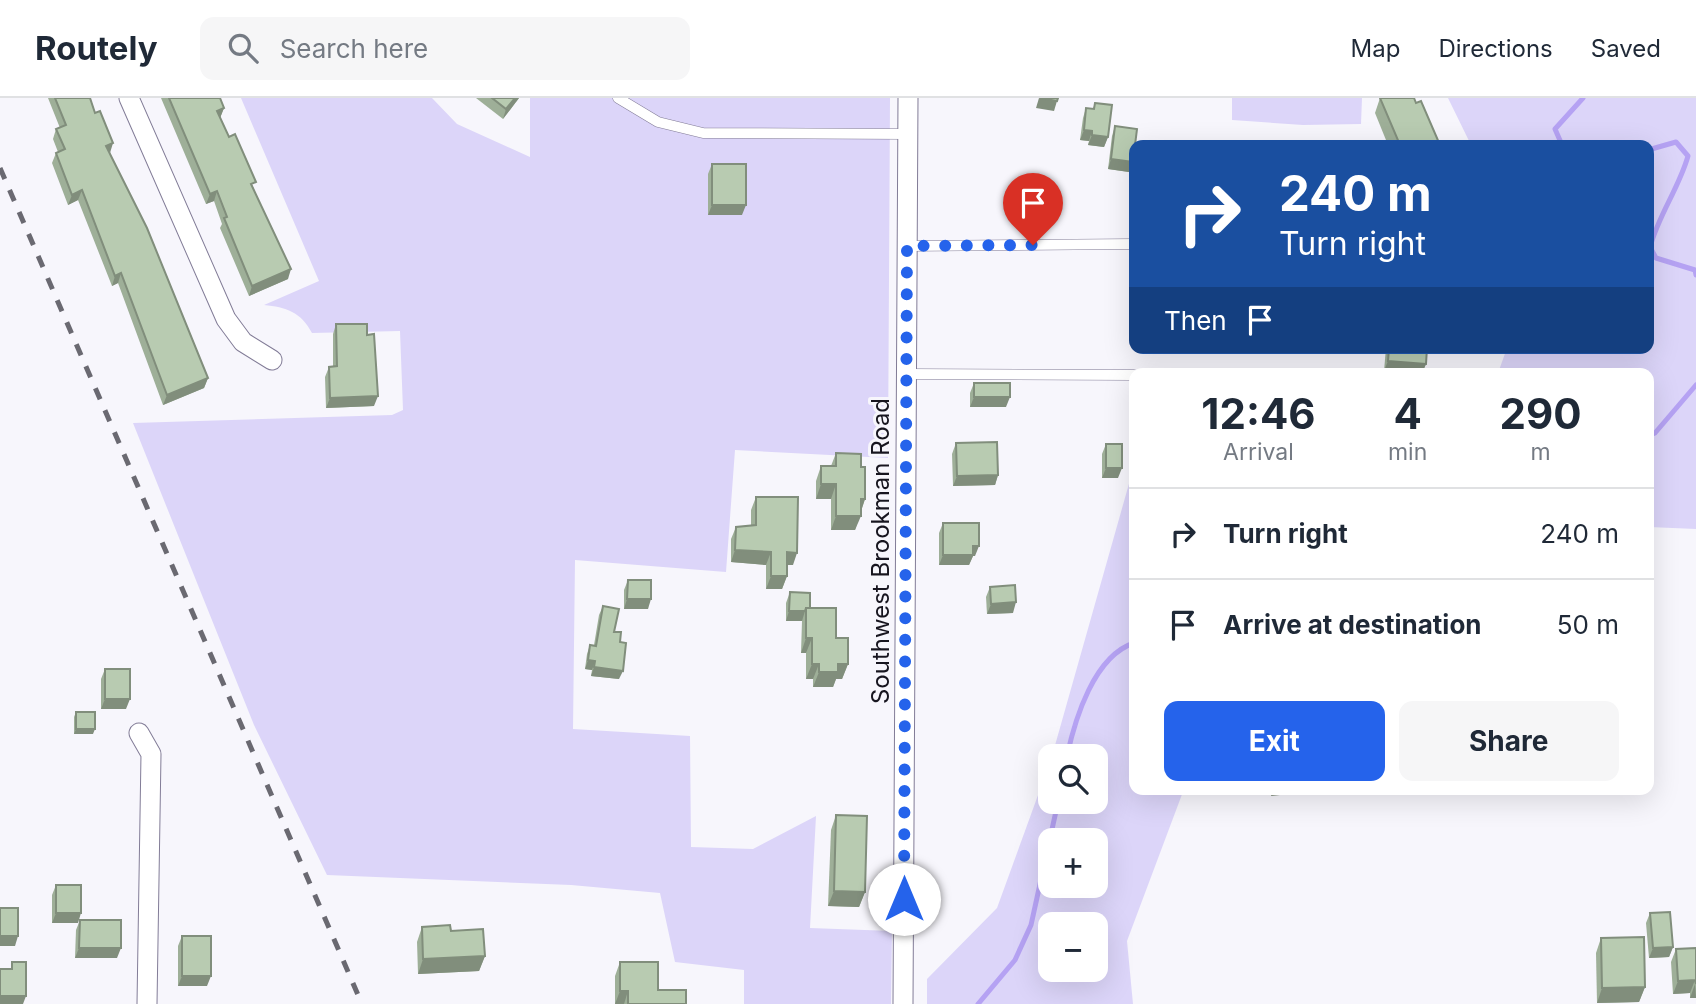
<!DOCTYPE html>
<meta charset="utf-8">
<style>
body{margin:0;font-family:Inter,sans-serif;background:#f6f6f7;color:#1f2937;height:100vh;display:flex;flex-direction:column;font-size:26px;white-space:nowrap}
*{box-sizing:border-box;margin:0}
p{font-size:23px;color:#747a83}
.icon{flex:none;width:38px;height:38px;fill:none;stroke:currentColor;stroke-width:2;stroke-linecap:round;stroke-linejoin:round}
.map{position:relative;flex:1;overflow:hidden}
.sheet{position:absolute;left:1129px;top:270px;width:525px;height:427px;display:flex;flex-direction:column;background:#fff;border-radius:14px;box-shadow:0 7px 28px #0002}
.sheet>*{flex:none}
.banner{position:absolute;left:1129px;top:42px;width:525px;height:214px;border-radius:14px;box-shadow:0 7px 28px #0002;background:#1a4fa0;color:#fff;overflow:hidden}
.tools{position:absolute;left:1038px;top:646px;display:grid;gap:14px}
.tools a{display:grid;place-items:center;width:70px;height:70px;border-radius:14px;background:#fff;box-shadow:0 7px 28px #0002;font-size:35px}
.pin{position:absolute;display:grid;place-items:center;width:60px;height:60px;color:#fff;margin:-72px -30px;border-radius:50% 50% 50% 0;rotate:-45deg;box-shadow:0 0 7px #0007}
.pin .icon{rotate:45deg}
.me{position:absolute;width:77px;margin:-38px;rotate:0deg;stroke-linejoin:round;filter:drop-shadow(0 0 5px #0008)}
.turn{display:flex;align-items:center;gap:24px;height:147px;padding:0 35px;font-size:32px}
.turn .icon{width:91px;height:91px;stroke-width:2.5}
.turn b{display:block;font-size:49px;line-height:60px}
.then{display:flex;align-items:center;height:66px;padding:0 35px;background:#0003;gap:14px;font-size:26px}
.eta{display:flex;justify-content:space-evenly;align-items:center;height:119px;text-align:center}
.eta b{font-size:42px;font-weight:700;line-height:49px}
.action{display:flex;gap:14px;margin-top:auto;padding:14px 35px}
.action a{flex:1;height:80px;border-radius:14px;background:#2563eb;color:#fff;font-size:28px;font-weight:700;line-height:80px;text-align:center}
.action a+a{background:#f6f6f7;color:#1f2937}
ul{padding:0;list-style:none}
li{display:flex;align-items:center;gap:21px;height:91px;padding:0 35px;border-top:2px solid #e0e1e3}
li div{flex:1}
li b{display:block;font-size:26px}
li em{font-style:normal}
header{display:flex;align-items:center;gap:42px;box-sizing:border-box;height:98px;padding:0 35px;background:#fff;border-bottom:2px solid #e0e1e3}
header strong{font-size:33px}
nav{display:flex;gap:38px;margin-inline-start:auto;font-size:24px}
.search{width:490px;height:63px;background:#f6f6f7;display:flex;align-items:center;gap:18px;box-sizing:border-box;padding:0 24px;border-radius:14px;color:#747a83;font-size:26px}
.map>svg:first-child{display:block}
.green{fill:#dcd5f9;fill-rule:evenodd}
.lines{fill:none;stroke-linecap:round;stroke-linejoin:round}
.stream{stroke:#b5a2f3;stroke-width:5}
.lane-casing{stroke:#827c97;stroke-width:11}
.street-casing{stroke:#827c97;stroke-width:21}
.lane{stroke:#fff;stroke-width:10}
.street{stroke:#fff;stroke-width:19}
.rail{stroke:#6a6971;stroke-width:5;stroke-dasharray:12 12;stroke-linecap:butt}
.wall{fill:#9eaf98}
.shaded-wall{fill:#818e7c}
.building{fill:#b8cbb1;stroke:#818e7c;stroke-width:2}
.route{stroke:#2563eb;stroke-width:12;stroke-dasharray:0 21.6}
.labels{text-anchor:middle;stroke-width:6;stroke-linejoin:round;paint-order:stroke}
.street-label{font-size:24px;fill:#17151f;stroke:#f7f6fc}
</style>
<header>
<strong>Routely</strong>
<div class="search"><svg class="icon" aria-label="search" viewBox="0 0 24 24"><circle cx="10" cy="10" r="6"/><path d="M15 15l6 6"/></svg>Search here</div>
<nav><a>Map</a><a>Directions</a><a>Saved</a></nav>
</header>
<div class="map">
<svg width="1696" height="906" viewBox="0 0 1696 906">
<rect width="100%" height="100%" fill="#f7f6fc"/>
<g class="green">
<path d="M 241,0 L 432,0 L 457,26 L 530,59 L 530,0 L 890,0 L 888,360 L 735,352 L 726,474 L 575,462 L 573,631 L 690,638 L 691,749 L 753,751 L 816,718 L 810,830 L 892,833 L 891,906 L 744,906 L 744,872 L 675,864 L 660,795 L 571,787 L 327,777 L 254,627 L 133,325 L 392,317 L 403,312 L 400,233 L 312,235 C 301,214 286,209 264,207 L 319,183 Z"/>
<path d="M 1232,0 L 1362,0 L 1361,26 L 1303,27 L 1232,22 Z"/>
<path d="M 1448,0 L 1696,0 L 1696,431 L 1649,429 L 1648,275 L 1498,275 L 1507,250 L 1648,250 L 1648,47 L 1471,47 Z"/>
<path d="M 1134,368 L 1134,691 L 1184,691 L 1127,843 L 1133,906 L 927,906 L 927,881 L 997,810 L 1050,664 L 1050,704 L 1096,704 L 1096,658 L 1052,658 ZM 1050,742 L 1096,742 L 1096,788 L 1050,788 ZM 1050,826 L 1096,826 L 1096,872 L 1050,872 Z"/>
</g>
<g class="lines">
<g class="stream">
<path d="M 1562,47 L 1555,31 L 1583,0"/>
<path d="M 1648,52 L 1676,44 L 1688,58 C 1679,90 1659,116 1650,149 L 1656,160 L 1695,172 L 1696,177"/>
<path d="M 1648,338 L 1655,335 L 1696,287"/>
<path d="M 1067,658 C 1075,621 1094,558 1134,545"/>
<path d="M 978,906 L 1015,862 L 1031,827 L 1058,704"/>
</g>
<g class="lane-casing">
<g id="lane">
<path d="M 618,0 L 658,24 L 703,35 L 907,36"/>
<path d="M 907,148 L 1134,146"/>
<path d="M 906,276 L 1134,277"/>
</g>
</g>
<g class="street-casing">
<g id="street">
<path d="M 129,0 L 226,221 L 243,244 L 272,262"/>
<path d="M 139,635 L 151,656 L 147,906"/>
<path d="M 903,906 L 908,0"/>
</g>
</g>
<use href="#lane" class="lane"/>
<use href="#street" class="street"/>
<path class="rail" d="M 0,70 L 362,906"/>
</g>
<g class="wall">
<path d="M 48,0 L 90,0 L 110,55 L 208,280 L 204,290 L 163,307 L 118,185 L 112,188 L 78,102 L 68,107 L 52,65 L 56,55 L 58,54 L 53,41 L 56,31 L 60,30 Z"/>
<path d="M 161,0 L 220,0 L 224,10 L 220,20 L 254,91 L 288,181 L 249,198 L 220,130 L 222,126 L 214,103 L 206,106 Z"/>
<path d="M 476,0 L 519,0 L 503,21 Z"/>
<path d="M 1380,0 L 1440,47 L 1388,47 L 1375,15 Z"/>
<path d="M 1095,5 L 1108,39 L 1104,49 L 1088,47 L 1089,43 L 1080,42 L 1083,20 L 1086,10 L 1093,11 Z"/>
<path d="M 1115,28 L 1133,64 L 1129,74 L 1108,71 L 1112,38 Z"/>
<path d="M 712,66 L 742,117 L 708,117 L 708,76 Z"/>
<path d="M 336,226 L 367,237 L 374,308 L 326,310 L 325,279 L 329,269 L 333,268 L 333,236 Z"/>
<path d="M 1386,250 L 1427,250 L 1426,266 L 1422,275 L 1384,273 Z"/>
<path d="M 974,285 L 1006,309 L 970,309 L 970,295 Z"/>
<path d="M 956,345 L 998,377 L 995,387 L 953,388 L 952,356 Z"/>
<path d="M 1106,346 L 1118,380 L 1102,380 L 1102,356 Z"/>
<path d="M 836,355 L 861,369 L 865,401 L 855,432 L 831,432 L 831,401 L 816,401 L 816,383 L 821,368 L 831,368 Z"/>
<path d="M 756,399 L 793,467 L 787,467 L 787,478 L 782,491 L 766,491 L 766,467 L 731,464 L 731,441 L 736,429 L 751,427 L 751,412 Z"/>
<path d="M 943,425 L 975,458 L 973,458 L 969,467 L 939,467 L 939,435 Z"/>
<path d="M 628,482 L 648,511 L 624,511 L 624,492 Z"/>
<path d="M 990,489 L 1013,515 L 987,516 L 986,499 Z"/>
<path d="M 790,494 L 810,510 L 836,540 L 848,566 L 842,581 L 836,581 L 833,589 L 813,589 L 813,581 L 806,581 L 806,555 L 801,555 L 802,523 L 786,523 L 786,505 Z"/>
<path d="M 603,508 L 620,544 L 619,581 L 591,578 L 592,572 L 585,571 L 587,556 L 590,547 L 594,547 L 599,517 Z"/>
<path d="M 105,571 L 126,611 L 101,611 L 101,581 Z"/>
<path d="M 76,614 L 93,636 L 74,636 L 74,619 Z"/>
<path d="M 836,717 L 865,794 L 859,809 L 828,808 L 831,732 Z"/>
<path d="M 56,787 L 78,825 L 52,825 L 52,797 Z"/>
<path d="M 1650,815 L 1673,849 L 1669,859 L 1649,860 L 1646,825 Z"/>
<path d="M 80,822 L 117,860 L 75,860 L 76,832 Z"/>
<path d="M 422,829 L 451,833 L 485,858 L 479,873 L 418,876 L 417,844 Z"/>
<path d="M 182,838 L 207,888 L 178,888 L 178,848 Z"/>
<path d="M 1601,840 L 1645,889 L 1639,904 L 1597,905 L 1596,855 Z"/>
<path d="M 1696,850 L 1696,900 L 1690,900 L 1690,895 L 1673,896 L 1671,864 L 1676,851 Z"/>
<path d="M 620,864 L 658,892 L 686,906 L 615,906 L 615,878 Z"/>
</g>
<g class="shaded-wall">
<path d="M 515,0 L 519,0 L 503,21 L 506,11 Z"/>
<path d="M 1039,0 L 1057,3 L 1054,13 L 1036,10 Z"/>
<path d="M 224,10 L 220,20 L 213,23 L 217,13 Z"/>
<path d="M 1084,32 L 1092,33 L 1089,43 L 1080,42 Z"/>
<path d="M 1092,37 L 1108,39 L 1104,49 L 1088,47 Z"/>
<path d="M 113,45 L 110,55 L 106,48 Z"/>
<path d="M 1111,61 L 1133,64 L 1129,74 L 1108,71 Z"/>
<path d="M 82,92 L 78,102 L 68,107 L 72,97 Z"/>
<path d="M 217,93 L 214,103 L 206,106 L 210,96 Z"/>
<path d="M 712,107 L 746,107 L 742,117 L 708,117 Z"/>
<path d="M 291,171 L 288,181 L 249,198 L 252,188 Z"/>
<path d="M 121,175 L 118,185 L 112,188 L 115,178 Z"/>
<path d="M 1388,263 L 1426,266 L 1422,275 L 1384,273 Z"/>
<path d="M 208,280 L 204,290 L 163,307 L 167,297 Z"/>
<path d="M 378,298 L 374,308 L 326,310 L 330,300 Z"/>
<path d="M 974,299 L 1010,299 L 1006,309 L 970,309 Z"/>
<path d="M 1106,370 L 1122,370 L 1118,380 L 1102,380 Z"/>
<path d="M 998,377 L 995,387 L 953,388 L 957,378 Z"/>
<path d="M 821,386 L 836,386 L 831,401 L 816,401 Z"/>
<path d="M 861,401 L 865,401 L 860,416 Z"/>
<path d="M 836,418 L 861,418 L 855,432 L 831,432 Z"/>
<path d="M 973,448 L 979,448 L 975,458 L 973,458 L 969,467 L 939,467 L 943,457 Z"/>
<path d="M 735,452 L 771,454 L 766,467 L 731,464 Z"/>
<path d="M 787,454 L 797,455 L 793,467 L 782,467 Z"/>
<path d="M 771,478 L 787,478 L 782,491 L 766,491 Z"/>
<path d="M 627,501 L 651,501 L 648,511 L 624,511 Z"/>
<path d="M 1016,504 L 1013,515 L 987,516 L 991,506 Z"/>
<path d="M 789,513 L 805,513 L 802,523 L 786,523 Z"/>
<path d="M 806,540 L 812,540 L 806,555 L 801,555 Z"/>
<path d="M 588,562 L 595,563 L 592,572 L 585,571 Z"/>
<path d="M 812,566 L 819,566 L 813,581 L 806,581 Z"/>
<path d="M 838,566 L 848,566 L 842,581 L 836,581 L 833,589 L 813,589 L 819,574 Z"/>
<path d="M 594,569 L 623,573 L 619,581 L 591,578 Z"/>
<path d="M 105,601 L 130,601 L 126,611 L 101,611 Z"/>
<path d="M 76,631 L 95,631 L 93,636 L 74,636 Z"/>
<path d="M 1273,691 L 1299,691 L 1298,695 L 1271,698 Z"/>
<path d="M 834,793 L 865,794 L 859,809 L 828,808 Z"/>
<path d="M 56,815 L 81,815 L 78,825 L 52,825 Z"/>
<path d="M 0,838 L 18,838 L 15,848 L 0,848 Z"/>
<path d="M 1673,849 L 1669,859 L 1649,860 L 1653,850 Z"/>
<path d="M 79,850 L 121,850 L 117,860 L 75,860 Z"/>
<path d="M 485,858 L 479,873 L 418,876 L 423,861 Z"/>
<path d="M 182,878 L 211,878 L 207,888 L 178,888 Z"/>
<path d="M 1695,882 L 1690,895 L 1673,896 L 1678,883 Z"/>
<path d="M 1695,886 L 1696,900 L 1690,900 Z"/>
<path d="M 1645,889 L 1639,904 L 1597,905 L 1602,890 Z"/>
<path d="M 620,893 L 628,893 L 624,906 L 615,906 Z"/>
<path d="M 0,898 L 26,898 L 23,906 L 0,906 Z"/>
</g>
<g class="building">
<path d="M 55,0 L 90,0 L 95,15 L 100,13 L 113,45 L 106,48 L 147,130 L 208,280 L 167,297 L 121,175 L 115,178 L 82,92 L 72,97 L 56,55 L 65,51 L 56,31 L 66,27 Z"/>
<path d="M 169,0 L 220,0 L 224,10 L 217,13 L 229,39 L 235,36 L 256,84 L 251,86 L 291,171 L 252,188 L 224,120 L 227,119 L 217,93 L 210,96 Z"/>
<path d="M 492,0 L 515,0 L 506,11 Z"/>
<path d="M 1040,0 L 1058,0 L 1057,3 Z"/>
<path d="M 1380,0 L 1414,0 L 1416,5 L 1421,3 L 1440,47 L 1400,47 Z"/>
<path d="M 1095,5 L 1112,7 L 1108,39 L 1092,37 L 1092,33 L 1084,32 L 1086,10 L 1094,11 Z"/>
<path d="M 1115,28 L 1137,31 L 1135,47 L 1134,47 L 1133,64 L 1111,61 Z"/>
<rect x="712" y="66" width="34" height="41"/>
<path d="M 336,226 L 367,226 L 367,237 L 374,236 L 378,298 L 330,300 L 329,269 L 337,268 Z"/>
<path d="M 1389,250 L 1427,250 L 1426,266 L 1388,263 Z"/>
<rect x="974" y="285" width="36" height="14"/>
<path d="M 997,344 L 998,377 L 957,378 L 956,345 Z"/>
<rect x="1106" y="346" width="16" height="24"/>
<path d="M 836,355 L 861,356 L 861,369 L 865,369 L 865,401 L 861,401 L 861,418 L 836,418 L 836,386 L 821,386 L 821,368 L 836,368 Z"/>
<path d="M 756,399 L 798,399 L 797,455 L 787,454 L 787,478 L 771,478 L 771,454 L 735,452 L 736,429 L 756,427 Z"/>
<path d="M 943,425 L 979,425 L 979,448 L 973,448 L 973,457 L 943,457 Z"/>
<path d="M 628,482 L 651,482 L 651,501 L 627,501 Z"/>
<path d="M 1015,487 L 1016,504 L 991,506 L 990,489 Z"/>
<path d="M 790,494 L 810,495 L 810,510 L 806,510 L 805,513 L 789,513 Z"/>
<path d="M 603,508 L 619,511 L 614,534 L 621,534 L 620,544 L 626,545 L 623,573 L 594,569 L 595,563 L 588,562 L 590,547 L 596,548 Z"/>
<path d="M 806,510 L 836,510 L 836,540 L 848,540 L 848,566 L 838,566 L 838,574 L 819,574 L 819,566 L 812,566 L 812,540 L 806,540 Z"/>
<rect x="105" y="571" width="25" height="30"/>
<rect x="76" y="614" width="19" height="17"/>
<path d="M 836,717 L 867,718 L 865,794 L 834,793 Z"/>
<rect x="56" y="787" width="25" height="28"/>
<rect x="0" y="810" width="18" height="28"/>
<path d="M 1670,814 L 1673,849 L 1653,850 L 1650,815 Z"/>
<path d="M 80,822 L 121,822 L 121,850 L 79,850 Z"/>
<path d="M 450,827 L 451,833 L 483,831 L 485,858 L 423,861 L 422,829 Z"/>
<rect x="182" y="838" width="29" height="40"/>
<path d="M 1644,839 L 1645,889 L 1602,890 L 1601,840 Z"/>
<path d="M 1696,850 L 1696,886 L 1695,882 L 1678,883 L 1676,851 Z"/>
<path d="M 12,864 L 26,864 L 26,898 L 0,898 L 0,871 L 12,871 Z"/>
<path d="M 620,864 L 658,864 L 658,892 L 686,892 L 686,906 L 628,906 L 628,893 L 620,893 Z"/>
</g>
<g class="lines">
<path class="route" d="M 904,801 L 907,148 L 1033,147"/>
</g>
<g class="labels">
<g class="street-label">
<text transform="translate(881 453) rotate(-90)" y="8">Southwest Brookman Road</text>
</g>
</g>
</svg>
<div class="tools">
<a><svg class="icon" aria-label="search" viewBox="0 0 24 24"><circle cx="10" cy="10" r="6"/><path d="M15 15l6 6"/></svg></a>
<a>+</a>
<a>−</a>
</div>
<div class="pin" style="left:1033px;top:147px;background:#d93025"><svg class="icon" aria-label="arrive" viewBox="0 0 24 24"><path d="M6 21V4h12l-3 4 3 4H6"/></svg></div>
<svg class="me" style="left:904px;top:801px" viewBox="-20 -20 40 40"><circle r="19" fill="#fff"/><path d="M0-13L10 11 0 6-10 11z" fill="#2563eb"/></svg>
<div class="banner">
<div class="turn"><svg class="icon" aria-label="right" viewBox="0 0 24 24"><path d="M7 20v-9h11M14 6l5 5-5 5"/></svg><div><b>240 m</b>Turn right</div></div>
<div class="then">Then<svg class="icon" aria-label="arrive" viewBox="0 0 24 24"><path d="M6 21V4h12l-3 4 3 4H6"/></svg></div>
</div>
<section class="sheet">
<div class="eta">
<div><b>12:46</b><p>Arrival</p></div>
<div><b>4</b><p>min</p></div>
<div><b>290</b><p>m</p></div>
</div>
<ul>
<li><svg class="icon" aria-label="right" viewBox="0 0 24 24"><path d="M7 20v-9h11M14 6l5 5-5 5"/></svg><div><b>Turn right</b></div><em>240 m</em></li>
<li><svg class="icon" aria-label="arrive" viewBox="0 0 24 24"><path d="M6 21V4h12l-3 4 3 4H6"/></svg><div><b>Arrive at destination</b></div><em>50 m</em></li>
</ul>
<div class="action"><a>Exit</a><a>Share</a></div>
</section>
</div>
